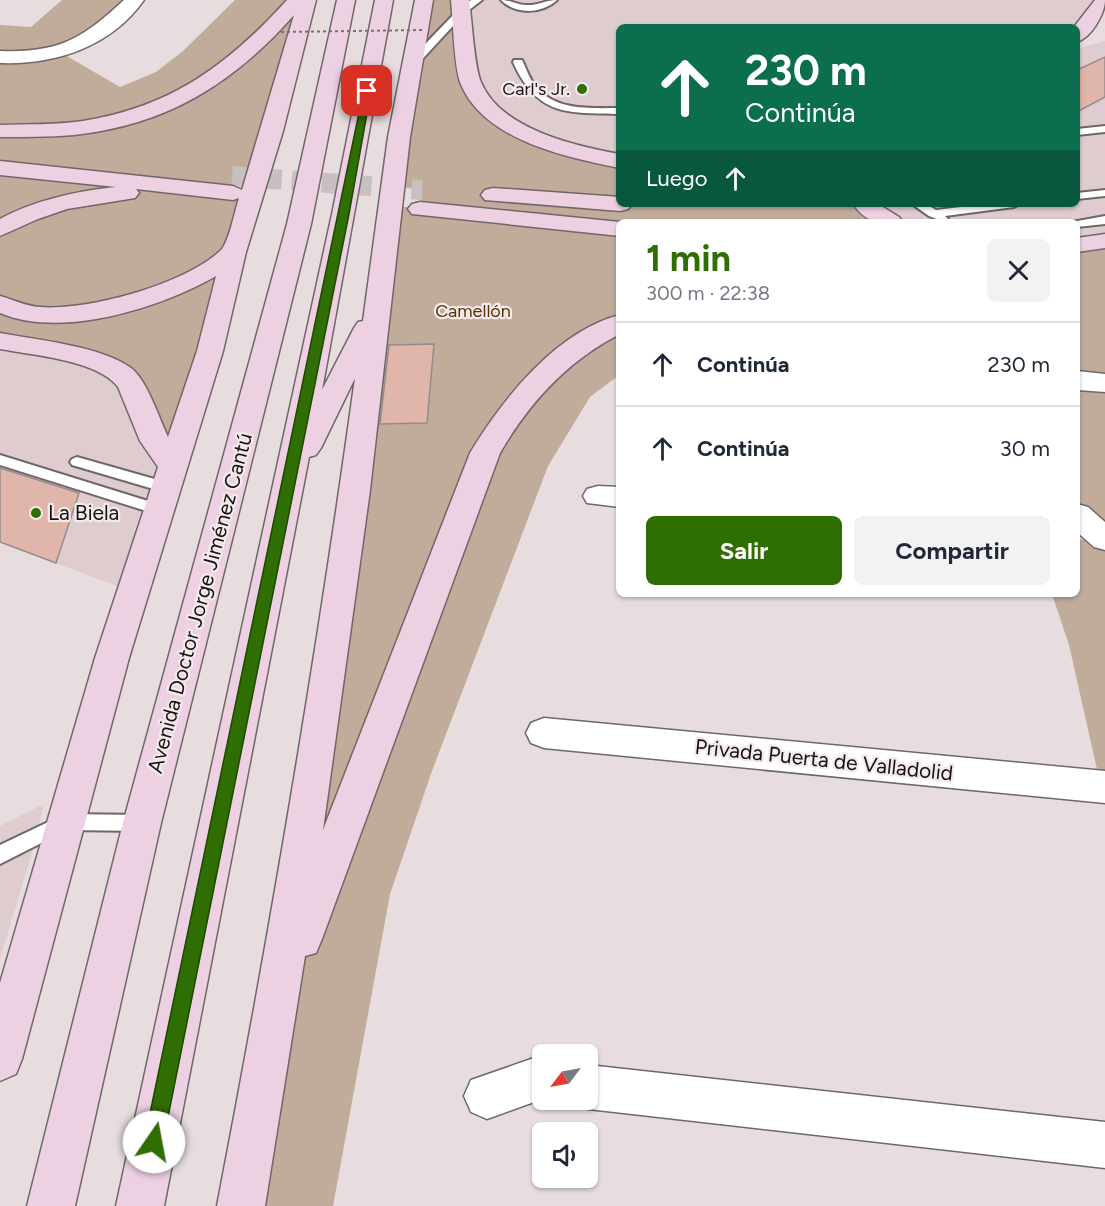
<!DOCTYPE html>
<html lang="es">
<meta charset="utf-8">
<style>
body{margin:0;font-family:Figtree,sans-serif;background:#f2f2f3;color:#1f2937;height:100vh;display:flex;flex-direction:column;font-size:22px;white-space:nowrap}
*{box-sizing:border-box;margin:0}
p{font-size:20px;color:#747a83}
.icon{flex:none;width:33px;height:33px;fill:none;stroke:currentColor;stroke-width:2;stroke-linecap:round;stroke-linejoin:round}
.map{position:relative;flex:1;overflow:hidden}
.panel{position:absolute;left:616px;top:219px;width:464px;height:378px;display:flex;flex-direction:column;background:#fff;border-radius:9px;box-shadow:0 2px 4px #0004}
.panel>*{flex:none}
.hud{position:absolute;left:616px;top:24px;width:464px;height:183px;border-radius:9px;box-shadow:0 2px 4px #0004;background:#0b6e4f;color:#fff;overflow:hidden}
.needle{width:39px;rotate:238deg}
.buttons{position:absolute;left:532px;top:1044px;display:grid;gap:12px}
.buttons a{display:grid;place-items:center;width:66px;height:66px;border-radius:9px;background:#fff;box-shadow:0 2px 4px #0004;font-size:30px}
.pin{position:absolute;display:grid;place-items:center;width:51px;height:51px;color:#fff;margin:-26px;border-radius:12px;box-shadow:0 3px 9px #0006}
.me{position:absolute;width:66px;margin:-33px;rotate:12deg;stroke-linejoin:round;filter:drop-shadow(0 0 4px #0008)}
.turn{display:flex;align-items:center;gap:21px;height:126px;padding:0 30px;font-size:27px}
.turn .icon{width:78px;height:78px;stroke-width:2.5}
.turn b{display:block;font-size:42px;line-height:51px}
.then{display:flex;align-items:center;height:57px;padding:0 30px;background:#0003;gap:12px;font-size:22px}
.round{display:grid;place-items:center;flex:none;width:63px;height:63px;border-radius:9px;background:#f2f2f3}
.headline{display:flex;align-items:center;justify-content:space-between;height:102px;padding:0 30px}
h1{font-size:36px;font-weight:700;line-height:45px;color:#2f6e02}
.button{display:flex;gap:12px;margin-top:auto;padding:12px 30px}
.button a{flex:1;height:69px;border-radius:9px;background:#2f6e02;color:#fff;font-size:24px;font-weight:700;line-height:69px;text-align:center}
.button a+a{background:#f2f2f3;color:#1f2937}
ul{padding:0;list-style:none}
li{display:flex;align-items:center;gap:18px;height:84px;padding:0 30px;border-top:2px solid #e0e1e3}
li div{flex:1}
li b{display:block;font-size:22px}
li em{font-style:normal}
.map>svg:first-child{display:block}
.built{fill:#deccce}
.green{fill:#c1ac9b}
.building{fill:#e0b5aa;stroke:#948c8a;stroke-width:1.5}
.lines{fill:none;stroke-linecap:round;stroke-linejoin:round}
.secondary-tunnel{stroke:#c8bfc0;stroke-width:20;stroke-dasharray:20 10;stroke-linecap:butt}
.lane-casing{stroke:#6f6768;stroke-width:4}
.street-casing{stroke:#6f6768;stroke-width:3}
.secondary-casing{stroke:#6f6768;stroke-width:3}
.lane{fill:#fff;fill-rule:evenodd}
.street{fill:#fff;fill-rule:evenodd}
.secondary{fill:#eed0e3;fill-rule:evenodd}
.path-bridge{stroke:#787172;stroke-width:2;stroke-dasharray:3 3;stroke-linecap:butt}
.route{fill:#2f6e02;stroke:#1f4801;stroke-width:1.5}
.poi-dot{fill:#2f6e02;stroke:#f4eaeb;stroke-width:2}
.labels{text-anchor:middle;stroke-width:4.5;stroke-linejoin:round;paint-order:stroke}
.far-poi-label{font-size:18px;fill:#161313;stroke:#f4eaeb;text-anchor:end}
.far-park-label{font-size:18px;fill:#5b3102;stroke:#f4eaeb}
.poi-label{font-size:21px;fill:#161313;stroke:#f4eaeb;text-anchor:start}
.street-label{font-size:21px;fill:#161313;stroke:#f4eaeb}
</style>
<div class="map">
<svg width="1105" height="1206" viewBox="0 0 1105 1206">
<rect width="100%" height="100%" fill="#e7ddde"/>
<g class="built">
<path d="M 460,0 L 1104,0 L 1077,27 L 620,27 L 619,161 L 557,146 L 480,101 Z"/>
<path d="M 1105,41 L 1105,241 L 1077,245 L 1077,222 L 891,222 L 865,204 L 1077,204 L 1077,49 Z"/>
<path d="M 0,341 L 109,366 L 173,467 L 133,592 L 0,542 Z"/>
<path d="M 44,804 L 32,853 L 0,959 L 0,826 Z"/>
</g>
<g class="green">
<path d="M 62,0 L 135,0 L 58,51 L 120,87 L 156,72 L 183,51 L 235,0 L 307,0 L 262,163 L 232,176 L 233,193 L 250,204 L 173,467 L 122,374 L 0,341 L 0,25 L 31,27 Z"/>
<path d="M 424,0 L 460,0 L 470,81 L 525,132 L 619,161 L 620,204 L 865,204 L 891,222 L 620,222 L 619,375 L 590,397 L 548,466 L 432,771 L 390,894 L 333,1206 L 241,1206 L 390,206 L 421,208 L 422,190 L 393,186 Z"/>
<path d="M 1105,241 L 1105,539 L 1077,515 L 1077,393 L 1084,383 L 1077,380 L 1077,245 Z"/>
<path d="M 1077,539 L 1105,543 L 1105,787 L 1101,787 L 1069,645 L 1052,594 L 1077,594 Z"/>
</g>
<g class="building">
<path d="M 1105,57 L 1105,97 L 1077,112 L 1077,70 Z"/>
<path d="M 434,344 L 427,423 L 380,424 L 389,345 Z"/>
<path d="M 0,468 L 79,493 L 56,563 L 0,542 Z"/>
</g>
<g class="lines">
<path class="secondary-tunnel" d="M 232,176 L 422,190"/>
<g class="lane-casing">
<g id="lane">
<path d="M 471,0 L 482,0 L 464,14 L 415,67 L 407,67 L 407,63 L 458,10 Z"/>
<path d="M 501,0 C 511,0 517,5 526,5 C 537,6 546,0 557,0 C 542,14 516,15 501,0 Z"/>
<path d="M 514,60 L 522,60 C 527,70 530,81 538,89 C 558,111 592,108 620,108 L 620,114 C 567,113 537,116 513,62 Z"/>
<path d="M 1105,126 L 1105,132 L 1077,135 L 1077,129 Z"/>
<path d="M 1105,190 L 1105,196 L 1077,199 L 1077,193 Z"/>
<path d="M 912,204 L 926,204 L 936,210 L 986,204 L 1020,204 L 1014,207 L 945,216 L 948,219 L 944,222 L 929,216 Z"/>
<path d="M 1105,216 L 1105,224 L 1077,227 L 1077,222 L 1072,222 Z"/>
<path d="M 0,455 L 164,506 L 167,510 L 164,514 L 159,515 L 0,465 Z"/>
<path d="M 77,457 L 172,484 L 175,488 L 167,493 L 72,465 L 70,462 L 72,459 Z"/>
<path d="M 65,814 L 142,815 L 149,817 L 152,823 L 149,829 L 142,831 L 67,830 L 0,864 L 0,845 Z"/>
</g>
</g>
<g class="street-casing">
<g id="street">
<path d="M 124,0 L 144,0 C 111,47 55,65 0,63 L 0,51 C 59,53 82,39 124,0 Z"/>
<path d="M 1077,371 L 1105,374 L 1105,392 L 1077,390 Z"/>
<path d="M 598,486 L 620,487 L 620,507 L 587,503 L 583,496 L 587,489 Z"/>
<path d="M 1077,504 L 1088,507 L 1105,522 L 1105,550 L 1094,547 L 1077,532 Z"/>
<path d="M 544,718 L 1105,771 L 1105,803 L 544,748 L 531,743 L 526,733 L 531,723 Z"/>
<path d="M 534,1058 L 543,1059 L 543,1100 L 552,1100 L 543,1103 L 534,1102 L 487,1119 L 471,1112 L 464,1096 L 471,1080 Z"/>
<path d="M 588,1065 L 1105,1122 L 1105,1168 L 588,1109 L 572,1103 L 571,1100 L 588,1100 Z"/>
</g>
</g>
<g class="secondary-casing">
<g id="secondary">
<path d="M 287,0 L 316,0 L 283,131 L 246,252 L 223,351 L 129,658 L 22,1059 L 16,1074 L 0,1081 L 0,983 L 95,658 L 158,467 L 140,441 L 118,387 C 98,360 32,355 0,349 L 0,333 C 37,340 101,346 131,368 C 147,380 159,418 168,437 L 197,351 L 216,276 C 161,308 61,339 0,313 L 0,296 C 14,300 26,306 40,307 C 88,311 186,284 221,250 C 229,242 235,210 239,198 L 233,200 L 136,189 L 139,193 L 135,198 L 67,209 L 38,219 L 0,236 L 0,219 C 35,200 77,191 116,187 L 0,175 L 0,161 L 233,186 L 242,190 L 294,15 C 233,84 167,125 74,135 C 49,137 24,137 0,137 L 0,125 C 27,124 55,125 83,121 C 171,107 228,65 287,0 Z"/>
<path d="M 337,0 L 355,0 L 311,224 L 161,823 L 75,1206 L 27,1206 L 123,823 L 287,224 Z"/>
<path d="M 375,0 L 393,0 L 322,390 L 354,328 L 358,322 L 363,321 L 388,137 L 415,0 L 433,0 L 410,137 L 370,490 L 323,830 L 470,453 C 502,400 556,331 620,315 L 620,334 C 567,361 529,403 500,453 L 322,939 L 316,953 L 305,956 L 265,1206 L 217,1206 C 270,931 317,655 355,378 L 321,448 L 316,455 L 309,457 L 164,1206 L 116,1206 L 332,214 Z"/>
<path d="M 451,0 L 469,0 C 472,20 474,66 481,82 C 500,129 575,146 620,154 L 620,168 C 566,157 482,140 460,82 C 454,65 453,20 451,0 Z"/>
<path d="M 1095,0 L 1105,0 C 1105,14 1091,38 1077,42 L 1077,27 L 1074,27 Z"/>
<path d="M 493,188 L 620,197 L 620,204 L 632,204 L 628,209 L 620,211 L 485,200 L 481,195 L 485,190 Z"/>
<path d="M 420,202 L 620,222 L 620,236 L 412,214 L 408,209 L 412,204 Z"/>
<path d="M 853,204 L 878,204 L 899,217 L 903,222 C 879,222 868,225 853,204 Z"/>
<path d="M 1105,234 L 1105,248 L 1077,252 L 1077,238 Z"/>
</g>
</g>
<use href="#lane" class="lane"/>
<use href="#street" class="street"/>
<use href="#secondary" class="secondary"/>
<path class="path-bridge" d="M 281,32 L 424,30"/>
</g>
<path class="route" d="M 364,89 L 371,91 L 349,214 L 163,1142 L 160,1148 L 154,1151 L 147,1148 L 144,1142 Z"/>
<g class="poi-dot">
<circle cx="582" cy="89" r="6"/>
<circle cx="36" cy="513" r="6"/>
</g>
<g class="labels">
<g class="far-poi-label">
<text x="570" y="95">Carl's Jr.</text>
</g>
<g class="far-park-label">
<text x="473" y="317">Camellón</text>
</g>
<g class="poi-label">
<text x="48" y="520">La Biela</text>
</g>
<g class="street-label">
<text transform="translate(200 603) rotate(-75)" y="7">Avenida Doctor Jorge Jiménez Cantú</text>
<text transform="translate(824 760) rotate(6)" y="7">Privada Puerta de Valladolid</text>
</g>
</g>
</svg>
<div class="buttons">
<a><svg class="needle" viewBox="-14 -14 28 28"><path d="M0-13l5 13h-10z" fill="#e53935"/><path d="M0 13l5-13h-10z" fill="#747a83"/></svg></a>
<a><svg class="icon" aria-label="sound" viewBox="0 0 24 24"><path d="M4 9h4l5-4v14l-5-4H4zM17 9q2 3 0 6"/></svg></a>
</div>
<div class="pin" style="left:367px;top:91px;background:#d93025"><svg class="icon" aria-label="arrive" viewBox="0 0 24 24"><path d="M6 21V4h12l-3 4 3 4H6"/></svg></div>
<svg class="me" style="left:154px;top:1142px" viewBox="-20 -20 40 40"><circle r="19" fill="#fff"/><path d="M0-13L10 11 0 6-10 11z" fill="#2f6e02"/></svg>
<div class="hud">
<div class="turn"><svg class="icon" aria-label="ahead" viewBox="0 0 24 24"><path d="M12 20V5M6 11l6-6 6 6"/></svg><div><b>230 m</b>Continúa</div></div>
<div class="then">Luego<svg class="icon" aria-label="ahead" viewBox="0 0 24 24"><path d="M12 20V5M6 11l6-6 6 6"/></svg></div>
</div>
<section class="panel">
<div class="headline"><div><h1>1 min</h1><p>300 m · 22:38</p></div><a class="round"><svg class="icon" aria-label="close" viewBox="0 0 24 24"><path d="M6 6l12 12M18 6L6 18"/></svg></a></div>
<ul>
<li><svg class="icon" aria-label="ahead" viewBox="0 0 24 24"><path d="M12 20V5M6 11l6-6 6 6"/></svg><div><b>Continúa</b></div><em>230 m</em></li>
<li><svg class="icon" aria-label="ahead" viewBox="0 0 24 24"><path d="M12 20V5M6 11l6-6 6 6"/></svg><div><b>Continúa</b></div><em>30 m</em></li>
</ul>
<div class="button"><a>Salir</a><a>Compartir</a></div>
</section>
</div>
